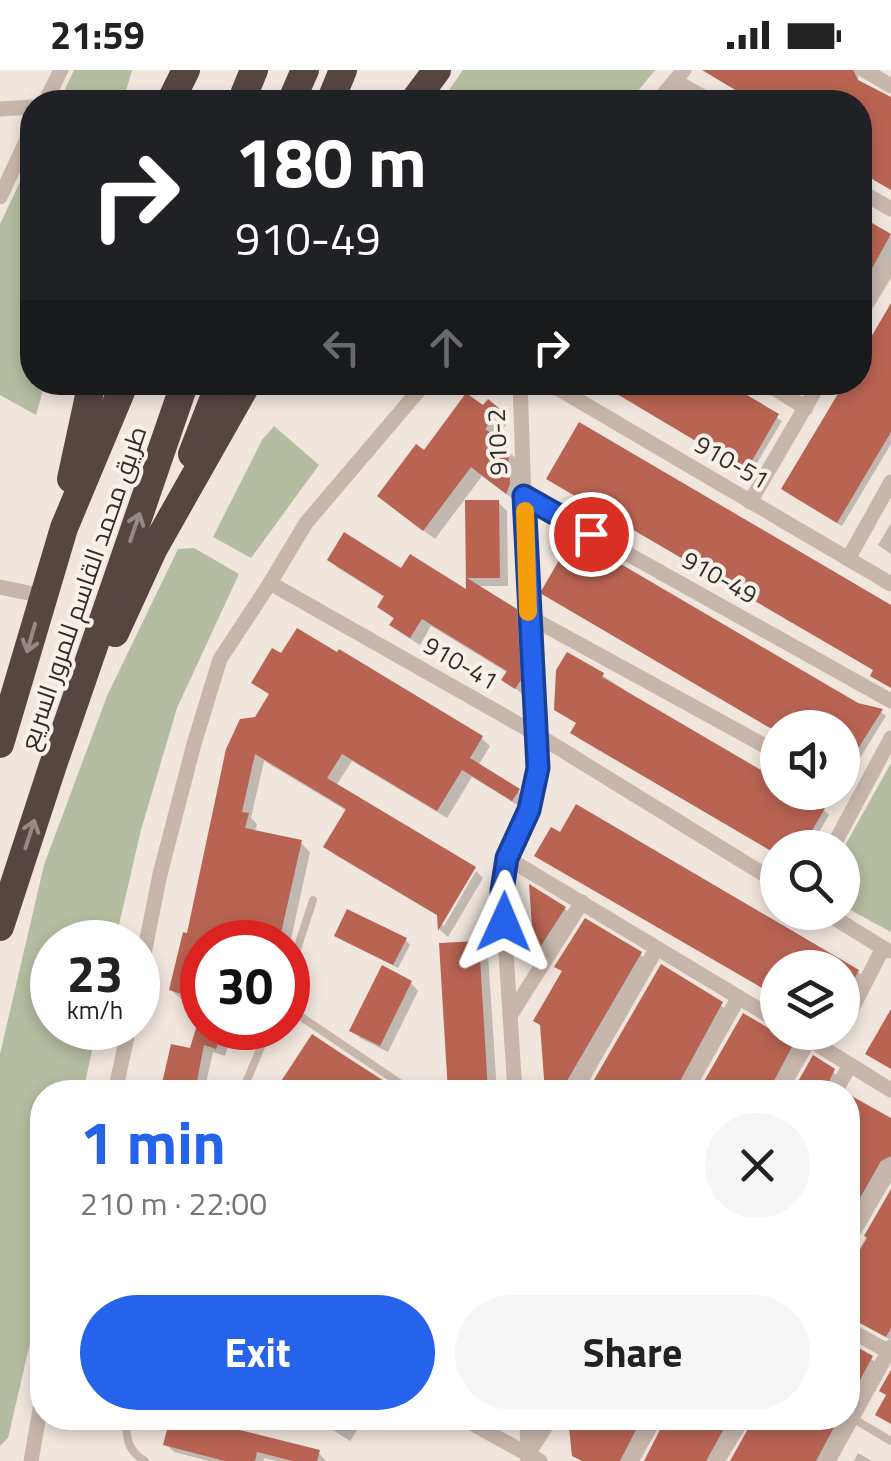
<!DOCTYPE html>
<meta charset="utf-8">
<style>
body{margin:0;font-family:"Titillium Web",Cairo,sans-serif;background:#f6f6f6;color:#222;height:100vh;display:flex;flex-direction:column;font-size:38px;white-space:nowrap}
*{box-sizing:border-box;margin:0}
p{font-size:32px;color:#767676}
.icon{flex:none;width:55px;height:55px;fill:none;stroke:currentColor;stroke-width:2;stroke-linecap:round;stroke-linejoin:round}
.map{position:relative;flex:1;overflow:hidden}
.drawer{position:absolute;left:30px;top:1010px;width:830px;height:350px;display:flex;flex-direction:column;background:#fff;border-radius:40px;box-shadow:0 5px 15px #0003}
.drawer>*{flex:none}
.guide{position:absolute;left:20px;top:20px;width:852px;height:305px;border-radius:40px;box-shadow:0 5px 15px #0003;background:#202124;color:#fff;overflow:hidden}
.tools{position:absolute;left:760px;top:640px;display:grid;gap:20px}
.tools a{display:grid;place-items:center;width:100px;height:100px;border-radius:50%;background:#fff;box-shadow:0 5px 15px #0003;font-size:50px}
.speed{position:absolute;left:30px;top:850px;display:flex;gap:20px;font-size:50px;font-weight:700;text-align:center}
.speed>*{display:grid;place-content:center;width:130px;height:130px;border-radius:50%;background:#fff;box-shadow:0 5px 15px #0003;line-height:1}
.speed small{font-size:25px;font-weight:400}
.speed .limit{border:15px solid #d22;background:#fff;color:#111}
.pin{position:absolute;display:grid;place-items:center;width:85px;height:85px;color:#fff;margin:-42px;border:5px solid #fff;border-radius:50%;box-shadow:0 2px 10px #0007}
.me{position:absolute;width:110px;margin:-55px;rotate:1deg;stroke-linejoin:round;filter:drop-shadow(0 0 8px #0008)}
.turn{display:flex;align-items:center;gap:35px;height:210px;padding:0 50px;font-size:45px}
.turn .icon{width:130px;height:130px;stroke-width:2.5}
.turn b{display:block;font-size:70px;line-height:85px}
.lanes{display:flex;align-items:center;height:95px;padding:0 50px;background:#0003;justify-content:center;gap:50px;direction:ltr}
.lanes .off{opacity:.35}
.round{display:grid;place-items:center;flex:none;width:105px;height:105px;border-radius:52px;background:#f6f6f6}
.summary{display:flex;align-items:center;justify-content:space-between;height:170px;padding:0 50px}
h1{font-size:60px;font-weight:700;line-height:75px;color:#2563eb}
.primary-button{display:flex;gap:20px;margin-top:auto;padding:20px 50px}
.primary-button a{flex:1;height:115px;border-radius:60px;background:#2563eb;color:#fff;font-size:40px;font-weight:700;line-height:115px;text-align:center}
.primary-button a+a{background:#f6f6f6;color:#222}
.status{display:flex;justify-content:space-between;align-items:center;height:70px;padding:0 50px;background:#fff;direction:ltr}
.status svg{height:28px;fill:currentColor}
.map>svg:first-child{display:block}
.green{fill:#b5bda0}
.shadow{fill:#0003}
.building{fill:#b96453}
.lines{fill:none;stroke-linecap:round;stroke-linejoin:round}
.lane{stroke:#c7b6ab;stroke-width:8}
.street{stroke:#c7b6ab;stroke-width:15}
.highway{stroke:#554642;stroke-width:28}
.oneway{stroke:#968a85}
.route-casing{stroke:#184099;stroke-width:25}
.route{stroke:#2563eb;stroke-width:18}
.slow{stroke:#f59e0b;stroke-width:18}
.labels{text-anchor:middle;stroke-width:8;stroke-linejoin:round;paint-order:stroke}
.street-label{font-size:25px;fill:#352c2a;stroke:#f8f1ea}
</style>
<div class="status"><b>21:59</b><svg viewBox="0 0 49 12"><path d="M0 12V9h3v3zM5 12V6h3v6zM10 12V3h3v9zM15 12V0h3v12zM26 1h20v11H26zM47 4h2v5h-2z"/></svg></div>
<div class="map">
<svg width="891" height="1391" viewBox="0 0 891 1391">
<rect width="100%" height="100%" fill="#f0e6de"/>
<g class="green">
<path d="M 74,0 L 132,0 L 123,32 L 59,32 Z"/>
<path d="M 463,0 L 655,0 L 629,32 L 441,32 Z"/>
<path d="M 32,87 L 32,312 L 45,313 L 36,345 L 0,325 L 0,154 Z"/>
<path d="M 274,356 L 319,395 L 251,488 L 213,467 L 262,370 Z"/>
<path d="M 194,478 L 239,504 L 177,638 L 141,760 L 115,872 L 52,872 L 52,958 L 97,958 L 83,1022 L 42,1022 L 42,1221 L 8,1368 L 0,1376 L 0,984 L 44,795 L 107,626 L 178,479 Z"/>
<path d="M 891,693 L 891,862 L 843,836 L 843,779 Z"/>
</g>
<g class="shadow">
<path d="M 723,0 L 859,0 L 858,12 L 891,29 L 891,119 L 860,101 L 860,32 L 746,32 L 749,28 Z"/>
<path d="M 860,149 L 891,167 L 891,188 L 865,224 L 860,221 Z"/>
<path d="M 891,240 L 891,374 L 842,456 L 789,424 L 860,312 L 860,292 Z"/>
<path d="M 597,312 L 720,312 L 782,351 L 751,403 Z"/>
<path d="M 483,339 L 498,341 L 509,351 L 495,370 L 518,390 L 517,432 L 482,406 L 435,469 L 391,436 L 424,384 Z"/>
<path d="M 467,432 L 498,432 L 507,441 L 508,516 L 474,516 L 515,541 L 524,551 L 529,620 L 525,626 L 504,610 L 508,603 L 431,556 L 420,575 L 401,563 L 392,555 L 395,550 L 380,537 L 386,528 L 338,498 L 330,490 L 402,502 L 468,523 Z"/>
<path d="M 891,453 L 891,484 L 878,475 Z"/>
<path d="M 548,527 L 857,635 L 881,642 L 886,646 L 850,704 L 842,700 L 842,658 L 778,658 L 778,662 Z"/>
<path d="M 602,605 L 778,722 L 824,740 L 829,745 L 810,778 L 778,778 L 778,785 L 578,668 L 573,663 Z"/>
<path d="M 254,612 L 481,668 L 490,676 L 478,696 L 518,721 L 527,730 L 522,738 L 472,707 L 447,748 L 352,691 L 336,716 L 472,798 L 440,852 L 444,856 L 476,801 L 483,808 L 448,867 L 440,860 L 440,847 L 335,785 L 326,776 L 347,741 L 264,691 L 251,748 L 257,754 L 255,762 L 301,773 L 310,782 L 288,883 L 288,872 L 202,872 L 202,958 L 245,958 L 244,962 L 233,960 L 225,986 L 213,982 L 204,1022 L 163,1022 L 173,977 L 191,981 L 200,952 L 193,944 L 195,933 L 180,928 L 171,920 L 257,650 L 271,626 Z"/>
<path d="M 537,786 L 858,902 L 863,906 L 842,943 L 842,898 L 778,898 L 778,927 Z"/>
<path d="M 532,819 L 564,838 L 572,846 L 544,890 L 538,884 Z"/>
<path d="M 337,865 L 406,870 L 410,875 L 398,898 L 342,870 Z"/>
<path d="M 478,873 L 488,884 L 497,1022 L 450,1022 L 441,875 Z"/>
<path d="M 640,884 L 645,889 L 569,1022 L 548,1022 L 543,956 Z"/>
<path d="M 662,897 L 726,939 L 679,1022 L 590,1022 Z"/>
<path d="M 411,913 L 418,921 L 388,982 L 360,968 L 352,960 Z"/>
<path d="M 744,946 L 797,980 L 773,1022 L 700,1022 Z"/>
<path d="M 312,968 L 396,1022 L 277,1022 Z"/>
<path d="M 814,989 L 838,1006 L 830,1022 L 794,1022 Z"/>
<path d="M 848,1027 L 891,1051 L 891,1092 L 848,1162 Z"/>
<path d="M 891,1124 L 891,1270 L 861,1254 L 856,1249 L 861,1241 L 848,1233 L 848,1184 L 860,1178 Z"/>
<path d="M 848,1274 L 877,1293 L 848,1346 Z"/>
<path d="M 173,1348 L 182,1348 L 318,1382 L 326,1391 L 277,1391 L 264,1388 L 263,1391 L 209,1391 L 174,1382 L 166,1374 Z"/>
<path d="M 314,1348 L 365,1348 L 350,1371 Z"/>
<path d="M 570,1348 L 650,1348 L 626,1391 L 580,1390 L 572,1358 L 567,1353 Z"/>
<path d="M 668,1348 L 738,1348 L 711,1391 L 646,1391 Z"/>
<path d="M 756,1348 L 846,1348 L 823,1391 L 733,1391 Z"/>
<path d="M 858,1383 L 872,1391 L 854,1391 Z"/>
</g>
<g class="building">
<path d="M 702,0 L 853,0 L 858,10 L 891,27 L 891,120 L 860,102 L 860,32 L 743,32 L 747,27 Z"/>
<path d="M 860,146 L 891,164 L 860,220 Z"/>
<path d="M 891,233 L 891,362 L 837,453 L 781,419 L 845,312 L 860,312 L 860,286 Z"/>
<path d="M 597,312 L 725,312 L 779,344 L 746,401 Z"/>
<path d="M 466,323 L 483,335 L 488,329 L 500,339 L 485,359 L 508,376 L 510,414 L 506,424 L 471,397 L 423,461 L 377,426 L 416,374 L 424,380 Z"/>
<path d="M 579,352 L 891,535 L 891,618 L 870,606 L 873,600 L 546,409 Z"/>
<path d="M 465,430 L 499,430 L 500,508 L 467,508 L 517,539 L 521,610 L 515,619 L 501,610 L 507,601 L 422,549 L 410,568 L 389,555 L 394,548 L 377,537 L 384,526 L 327,490 L 344,462 L 401,498 L 410,484 L 466,519 Z"/>
<path d="M 573,466 L 858,633 L 883,639 L 842,704 L 842,658 L 770,658 L 540,523 Z"/>
<path d="M 297,558 L 337,582 L 339,579 L 483,666 L 470,688 L 520,719 L 512,731 L 462,700 L 437,741 L 342,684 L 327,708 L 476,797 L 438,861 L 437,845 L 323,777 L 346,739 L 255,684 L 242,742 L 249,743 L 245,758 L 302,770 L 279,872 L 202,872 L 202,930 L 169,920 L 183,862 L 187,863 L 226,679 L 240,649 L 255,647 L 269,624 L 251,613 L 272,578 L 281,583 Z"/>
<path d="M 567,582 L 604,603 L 602,607 L 778,710 L 778,722 L 799,722 L 825,738 L 802,778 L 778,778 L 778,785 L 570,663 L 576,653 L 554,640 L 556,600 Z"/>
<path d="M 576,734 L 859,900 L 842,932 L 842,898 L 778,898 L 778,927 L 534,786 L 551,757 L 560,762 Z"/>
<path d="M 529,814 L 566,837 L 535,885 L 534,884 Z"/>
<path d="M 347,839 L 407,868 L 393,895 L 334,866 Z"/>
<path d="M 585,848 L 642,882 L 564,1016 L 563,1022 L 545,1022 L 540,955 L 533,951 L 562,901 L 554,897 Z"/>
<path d="M 479,871 L 488,1022 L 448,1022 L 439,873 Z"/>
<path d="M 661,894 L 723,932 L 674,1022 L 587,1022 Z"/>
<path d="M 382,895 L 412,911 L 380,976 L 349,961 Z"/>
<path d="M 891,939 L 891,999 L 865,984 Z"/>
<path d="M 743,943 L 794,973 L 768,1022 L 698,1022 Z"/>
<path d="M 196,958 L 223,958 L 216,979 L 204,975 L 195,1021 L 160,1022 L 171,974 L 190,978 Z"/>
<path d="M 312,964 L 339,982 L 401,1022 L 274,1022 Z"/>
<path d="M 813,985 L 835,999 L 824,1022 L 792,1022 Z"/>
<path d="M 848,1024 L 891,1048 L 891,1086 L 881,1091 L 848,1149 Z"/>
<path d="M 891,1119 L 891,1258 L 886,1267 L 853,1249 L 859,1240 L 848,1233 L 848,1201 L 867,1168 L 864,1166 Z"/>
<path d="M 848,1272 L 873,1286 L 848,1332 Z"/>
<path d="M 891,1300 L 891,1354 L 875,1345 L 886,1325 L 879,1321 Z"/>
<path d="M 170,1348 L 192,1348 L 320,1380 L 317,1391 L 293,1391 L 257,1382 L 255,1391 L 225,1391 L 163,1375 Z"/>
<path d="M 568,1348 L 642,1348 L 620,1391 L 582,1391 L 572,1386 Z"/>
<path d="M 666,1348 L 730,1348 L 706,1391 L 644,1391 Z"/>
<path d="M 754,1348 L 839,1348 L 816,1391 L 730,1391 Z"/>
</g>
<g class="lines">
<g class="lane">
<path d="M 288,907 L 313,830"/>
<path d="M 288,938 L 398,1012"/>
<path d="M 242,1022 L 269,958"/>
<path d="M 126,1348 C 126,1367 127,1381 145,1391"/>
<path d="M 852,1348 L 891,1371"/>
</g>
<g class="street">
<path d="M 864,0 L 891,16"/>
<path d="M 675,11 L 712,32"/>
<path d="M 45,32 L 61,0"/>
<path d="M 657,32 L 684,0"/>
<path d="M 0,39 L 32,37"/>
<path d="M 860,121 L 891,139"/>
<path d="M 0,127 L 32,59"/>
<path d="M 860,245 L 891,193"/>
<path d="M 547,312 L 891,514"/>
<path d="M 764,312 L 806,338"/>
<path d="M 524,426 L 891,631"/>
<path d="M 750,432 L 820,312"/>
<path d="M 848,489 L 891,412"/>
<path d="M 270,513 L 536,664 L 778,813"/>
<path d="M 0,517 L 43,526"/>
<path d="M 528,546 L 778,683"/>
<path d="M 832,778 L 891,668"/>
<path d="M 507,788 L 778,951"/>
<path d="M 825,842 L 888,881"/>
<path d="M 138,914 L 160,804 L 194,674 L 220,589 L 270,513 L 306,453 L 426,312"/>
<path d="M 510,946 L 582,832"/>
<path d="M 842,958 L 883,878"/>
<path d="M 797,962 L 891,1020"/>
<path d="M 115,1022 L 129,958"/>
<path d="M 515,1022 L 502,821 L 507,788 L 529,740 L 538,699 L 528,546 L 520,312"/>
<path d="M 574,1022 L 657,878"/>
<path d="M 685,1022 L 739,927"/>
<path d="M 779,1022 L 809,970"/>
<path d="M 835,1022 L 850,995"/>
<path d="M 848,1171 L 891,1097"/>
<path d="M 848,1259 L 891,1283"/>
<path d="M 462,1348 L 540,1391"/>
<path d="M 527,1348 L 528,1391"/>
<path d="M 528,1384 L 551,1348"/>
<path d="M 31,1391 L 42,1328"/>
<path d="M 631,1391 L 655,1348"/>
<path d="M 717,1391 L 743,1348"/>
<path d="M 828,1391 L 891,1277"/>
</g>
<g class="highway">
<path d="M 170,32 L 186,0"/>
<path d="M 241,32 L 254,0"/>
<path d="M 291,32 L 305,0"/>
<path d="M 330,32 L 343,0"/>
<path d="M 413,32 L 437,0"/>
<path d="M 192,384 L 220,312"/>
<path d="M 71,409 L 92,312"/>
<path d="M 115,563 L 154,478 L 248,312"/>
<path d="M 0,674 L 64,458 L 125,312"/>
<path d="M 0,857 L 53,695 L 185,312"/>
</g>
</g>
<defs><path id="oneway-shaft" d="M-6 0H5M1.5-3L5.5 0L1.5 3" fill="none" stroke-width="1.6" stroke-linecap="round" stroke-linejoin="round" transform="scale(2.5)"/></defs>
<g class="oneway">
<use href="#oneway-shaft" transform="translate(135 457) rotate(-71)"/>
<use href="#oneway-shaft" transform="translate(31 568) rotate(106)"/>
<use href="#oneway-shaft" transform="translate(30 764) rotate(-72)"/>
</g>
<g class="lines">
<g class="route-casing">
<path id="route" d="M 504,852 L 502,821 L 507,788 L 529,740 L 538,698 L 524,426 L 591,464"/>
</g>
<use href="#route" class="route"/>
<path class="slow" d="M 525,441 L 528,542"/>
</g>
<g class="labels">
<g class="street-label">
<text transform="translate(497 372) rotate(-92)" y="9">910-2</text>
<text transform="translate(732 392) rotate(30)" y="9">910-51</text>
<text transform="translate(720 507) rotate(29)" y="9">910-49</text>
<text transform="translate(83 518) rotate(-71)" y="9">طريق محمد القاسم للمرور السريع</text>
<text transform="translate(461 593) rotate(30)" y="9">910-41</text>
</g>
</g>
</svg>
<div class="tools">
<a><svg class="icon" aria-label="sound" viewBox="0 0 24 24"><path d="M4 9h4l5-4v14l-5-4H4zM17 9q2 3 0 6"/></svg></a>
<a><svg class="icon" aria-label="search" viewBox="0 0 24 24"><circle cx="10" cy="10" r="6"/><path d="M15 15l6 6"/></svg></a>
<a><svg class="icon" aria-label="layers" viewBox="0 0 24 24"><path d="M12 4l9 5-9 5-9-5zM3 14l9 5 9-5"/></svg></a>
</div>
<div class="speed"><div>23<small>km/h</small></div><div class="limit">30</div></div>
<div class="pin" style="left:591px;top:464px;background:#d93025"><svg class="icon" aria-label="arrive" viewBox="0 0 24 24"><path d="M6 21V4h12l-3 4 3 4H6"/></svg></div>
<svg class="me" style="left:504px;top:852px" viewBox="-20 -20 40 40"><path d="M0-17L14 15 0 8-14 15z" fill="#2563eb" stroke="#fff" stroke-width="4"/></svg>
<div class="guide">
<div class="turn"><svg class="icon" aria-label="right" viewBox="0 0 24 24"><path d="M7 20v-9h11M14 6l5 5-5 5"/></svg><div><b>180 m</b>910-49</div></div>
<div class="lanes"><svg class="icon off" aria-label="left" viewBox="0 0 24 24"><path d="M17 20v-9H6M10 6l-5 5 5 5"/></svg><svg class="icon off" aria-label="ahead" viewBox="0 0 24 24"><path d="M12 20V5M6 11l6-6 6 6"/></svg><svg class="icon" aria-label="right" viewBox="0 0 24 24"><path d="M7 20v-9h11M14 6l5 5-5 5"/></svg></div>
</div>
<section class="drawer">
<div class="summary"><div><h1>1 min</h1><p>210 m · 22:00</p></div><a class="round"><svg class="icon" aria-label="close" viewBox="0 0 24 24"><path d="M6 6l12 12M18 6L6 18"/></svg></a></div>
<div class="primary-button"><a>Exit</a><a>Share</a></div>
</section>
</div>
